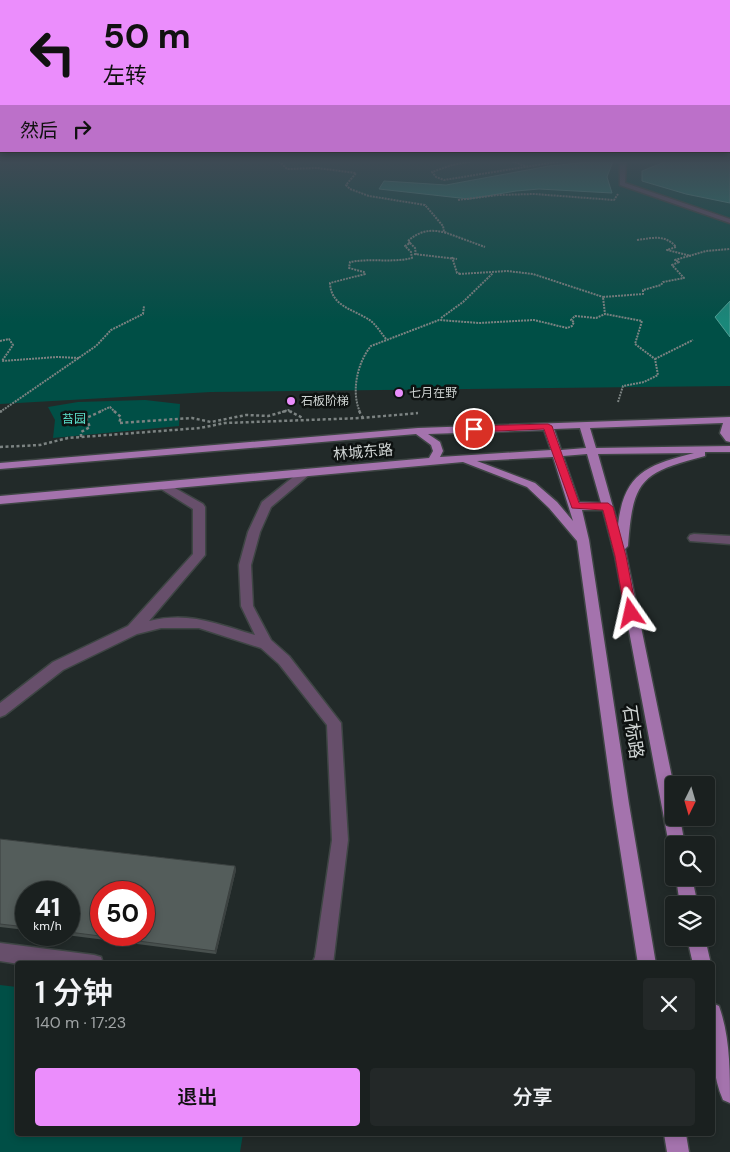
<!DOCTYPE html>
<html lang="zh">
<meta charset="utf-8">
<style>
body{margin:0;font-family:"DM Sans","Noto Sans SC",sans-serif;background:#232828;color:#f1f3f6;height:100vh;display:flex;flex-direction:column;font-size:19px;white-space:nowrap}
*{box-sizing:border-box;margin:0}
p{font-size:16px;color:#9fa3a4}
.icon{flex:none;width:28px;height:28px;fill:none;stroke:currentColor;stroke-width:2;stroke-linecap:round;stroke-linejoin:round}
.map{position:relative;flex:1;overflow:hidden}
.panel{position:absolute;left:15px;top:961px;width:700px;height:175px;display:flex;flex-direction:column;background:#1a201f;border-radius:5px;box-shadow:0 2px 8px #0003,0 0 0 1px #383e3d}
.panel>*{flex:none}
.banner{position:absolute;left:0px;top:0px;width:730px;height:152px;box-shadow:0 2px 8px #0003,0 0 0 1px #383e3d;background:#eb8dfc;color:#111;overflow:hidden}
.needle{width:32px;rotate:185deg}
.buttons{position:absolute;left:665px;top:776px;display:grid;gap:10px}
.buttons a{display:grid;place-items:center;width:50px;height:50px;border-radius:5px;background:#1a201f;box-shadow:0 2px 8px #0003,0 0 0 1px #383e3d;font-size:25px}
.speed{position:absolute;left:15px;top:881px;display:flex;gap:10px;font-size:25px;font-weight:700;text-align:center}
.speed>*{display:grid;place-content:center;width:65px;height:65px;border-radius:50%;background:#1a201f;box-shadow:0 2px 8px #0003,0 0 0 1px #383e3d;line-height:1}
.speed small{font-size:12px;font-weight:400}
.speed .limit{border:8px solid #d22;background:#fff;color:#111}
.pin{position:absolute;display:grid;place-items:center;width:42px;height:42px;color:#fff;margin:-21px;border:2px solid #fff;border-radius:50%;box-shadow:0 1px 5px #0007}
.me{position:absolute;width:55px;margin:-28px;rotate:349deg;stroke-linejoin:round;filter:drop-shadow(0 0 4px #0008)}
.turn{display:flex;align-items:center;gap:18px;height:105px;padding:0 20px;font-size:22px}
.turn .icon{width:65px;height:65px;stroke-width:2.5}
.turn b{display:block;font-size:35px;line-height:42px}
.then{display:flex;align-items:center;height:48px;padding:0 20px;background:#0003;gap:10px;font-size:19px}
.round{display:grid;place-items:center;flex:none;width:52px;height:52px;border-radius:5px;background:#232828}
.overview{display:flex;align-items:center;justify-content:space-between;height:85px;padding:0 20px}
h1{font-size:30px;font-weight:600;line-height:38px}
.action{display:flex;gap:10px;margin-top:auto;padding:10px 20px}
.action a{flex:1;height:58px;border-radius:5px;background:#eb8dfc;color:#111;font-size:20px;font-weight:600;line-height:58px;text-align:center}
.action a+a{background:#232828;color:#f1f3f6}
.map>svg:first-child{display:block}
.green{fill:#004f46}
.water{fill:#1a887a;stroke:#509f95}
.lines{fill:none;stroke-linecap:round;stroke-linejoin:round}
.minor-casing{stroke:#3e4544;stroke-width:3}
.major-casing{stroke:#3e4544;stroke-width:3}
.path-far1{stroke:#7c8382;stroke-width:2;stroke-dasharray:2 1;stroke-linecap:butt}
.path{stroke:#7c8382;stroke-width:2.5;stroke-dasharray:3 2.5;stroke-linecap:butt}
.minor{fill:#674f6b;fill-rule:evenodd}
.major{fill:#a473ad;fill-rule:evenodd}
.wall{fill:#48504e}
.shaded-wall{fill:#3b4140}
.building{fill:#545d5b;stroke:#3b4140;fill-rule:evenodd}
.route{fill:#e11d48;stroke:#92132f}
.poi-dot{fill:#eb8dfc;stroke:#0e1211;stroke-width:2}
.labels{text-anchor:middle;stroke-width:5;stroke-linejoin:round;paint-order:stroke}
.far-poi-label{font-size:12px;fill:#cfd4d3;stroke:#0e1211;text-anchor:start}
.far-park-label{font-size:12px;fill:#5ce0cc;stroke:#0e1211}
.street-label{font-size:15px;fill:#cfd4d3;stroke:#0e1211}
.near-street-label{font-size:18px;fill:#cfd4d3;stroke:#0e1211}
</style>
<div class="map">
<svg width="730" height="1152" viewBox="0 0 730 1152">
<rect width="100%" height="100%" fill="#222a29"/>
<g class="green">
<path d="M 0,161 L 730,161 L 730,386 L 211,392 L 0,404 Z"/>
<path d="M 145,400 L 180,404 L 179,426 L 53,438 L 55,420 L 48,407 L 78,402 Z"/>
<path d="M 0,985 L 17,987 L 18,1134 L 243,1134 L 240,1152 L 0,1152 Z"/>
</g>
<g class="water">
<path d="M 600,161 L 613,161 L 607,177 L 612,193 L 539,189 L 516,191 L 469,199 L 379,189 L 384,181 L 446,185 L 549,166 Z"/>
<path d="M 667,161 L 730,161 L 730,203 L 686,194 L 642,181 L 642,171 Z"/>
<path d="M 730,301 L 730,337 L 715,317 Z"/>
</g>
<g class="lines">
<g class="minor-casing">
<g id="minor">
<path d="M 620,161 L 626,161 L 625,183 L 730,219 L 730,223 L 620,185 Z"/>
<path d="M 306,469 L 311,472 L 310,474 L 271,507 L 260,532 L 251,565 L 253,606 L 271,640 L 289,656 L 341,723 L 348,840 L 333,964 L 312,964 L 315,957 L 332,840 L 327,725 L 279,664 L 261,648 L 199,628 L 161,628 L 137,634 L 63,670 L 5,715 L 0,717 L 0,703 L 53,662 L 128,626 L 193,554 L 193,509 L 158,487 L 156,485 L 158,483 L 166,483 L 203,504 L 205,507 L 205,555 L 149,621 C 189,611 217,624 255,635 L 241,606 L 239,565 L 248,532 L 262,502 L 302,470 Z"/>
<path d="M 694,534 L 730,536 L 730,544 L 690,541 L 688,538 L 690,535 Z"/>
<path d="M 0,943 L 94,955 L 101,957 L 103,964 L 19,964 L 0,961 Z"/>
</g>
</g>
<g class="major-casing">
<g id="major">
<path d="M 730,417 L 730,442 L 726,441 L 720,433 L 723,423 L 590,428 L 596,448 L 730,446 L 730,452 L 705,452 L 705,456 C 640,473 633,480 628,546 L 625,549 L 674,787 L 674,818 L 680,818 L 685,845 L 674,845 L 674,852 L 671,851 L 669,845 L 615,556 L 603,510 L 582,510 L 589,540 L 629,804 L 656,964 L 638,964 L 613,804 L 577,541 L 549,508 L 527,487 L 463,462 L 0,504 L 0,496 L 429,458 L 433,451 L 431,445 L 416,434 L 0,469 L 0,463 L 418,428 ZM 580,428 L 586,448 L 561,450 L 554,429 ZM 544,430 L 551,450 L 440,457 L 443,451 L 440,442 L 428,434 ZM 694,453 C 647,465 624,473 618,525 L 598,454 ZM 587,454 L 601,503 L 579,502 L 563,456 ZM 553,457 L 573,521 L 557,502 L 535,483 L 477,461 Z"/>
<path d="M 676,878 L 692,878 L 698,905 L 680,905 Z"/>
<path d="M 687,938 L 705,938 L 711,964 L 693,964 Z"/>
<path d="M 712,1003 L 719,1006 C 730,1037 730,1070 730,1103 L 723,1100 C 710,1070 712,1036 712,1003 Z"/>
<path d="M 664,1134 L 686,1134 L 689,1152 L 667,1152 Z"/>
</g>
</g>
<g class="path-far1">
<path d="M 279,161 L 287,169 L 317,168 L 356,173 L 346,185 L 350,189 L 369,196 L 425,205 L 443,226 L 444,232 L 485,247"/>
<path d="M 473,161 L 452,165 L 432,172 L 436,177 L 444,180 L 562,161"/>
<path d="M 512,161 L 525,166"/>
<path d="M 458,200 L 498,195 L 534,194 L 614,200 L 618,194"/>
<path d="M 637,240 C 653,238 665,234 676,247 L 667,250 L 691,256"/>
<path d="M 410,243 L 415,248 L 416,255"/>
<path d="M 414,254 L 457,259"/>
<path d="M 452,257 L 457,273 L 461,274"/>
<path d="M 459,274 L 507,271 L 533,274 L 603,297"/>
<path d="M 441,318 L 463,302 L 493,273"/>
<path d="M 386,339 C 381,333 377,326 371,321 C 354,309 331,307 330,283 L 365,274 L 364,272 L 349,268 L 350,262 C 371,258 391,263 412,258 L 411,252 L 405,246 L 410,243 L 408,241 C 420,230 432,229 447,233"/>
<path d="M 0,341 L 9,339 L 13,345 L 2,361 L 57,357 L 79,358"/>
<path d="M 655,359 L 693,340"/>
<path d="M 618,402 L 623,386 L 644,382 L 658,375 L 655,359 L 635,344 L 642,321 L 605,314 L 603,297 L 643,294 L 643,290 L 661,285 L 663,282 L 684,278 L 672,265 L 679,262 L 675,260 L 706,251 L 730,249"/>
<path d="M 0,412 L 96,346 L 111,330 L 143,314 L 144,306"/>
<path d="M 99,412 L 110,407 L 115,412"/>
<path d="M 282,412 L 288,410 L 292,412"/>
<path d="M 360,412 C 351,392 357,363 371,346 L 439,320 L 479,323 L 534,320 L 567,328 L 572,326 L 574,322 L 571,320 L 575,316 L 596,318 L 605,314"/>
</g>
<g class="path">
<path d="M 114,411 L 121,417 L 119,423 L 192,418 L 211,422 L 246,415 L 268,416 L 286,411"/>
<path d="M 289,411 L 303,418"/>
<path d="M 359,411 L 363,418"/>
<path d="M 0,412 L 2,411"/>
<path d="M 81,437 L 81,432 L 90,427 L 86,418 L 102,411"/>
<path d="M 0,447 L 40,445 L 68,438 L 200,428 L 225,423 L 362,418 L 418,413"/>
</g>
<use href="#minor" class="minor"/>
<use href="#major" class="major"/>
</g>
<path class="wall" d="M 0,839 L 235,866 L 236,870 L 216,954 L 66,935 L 69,935 L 69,892 L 26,892 L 26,930 L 0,927 Z"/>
<path class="shaded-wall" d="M 235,866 L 236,870 L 216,954 L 215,951 Z"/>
<path class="building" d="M 0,839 L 235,866 L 215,951 L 69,932 L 69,892 L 26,892 L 26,927 L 0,924 ZM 101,892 L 144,892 L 144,935 L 101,935 Z"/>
<linearGradient id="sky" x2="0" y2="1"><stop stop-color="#131717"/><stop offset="0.5" stop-color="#3e4a54"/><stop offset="1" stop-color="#3e4a54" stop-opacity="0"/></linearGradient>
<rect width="730" height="323" fill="url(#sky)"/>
<path class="route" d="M 548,424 L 552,426 L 579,503 L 608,503 L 613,507 L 626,556 L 637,613 L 636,616 L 631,618 L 625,613 L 615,556 L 603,510 L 572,508 L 544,429 L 474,432 L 469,429 L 474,426 Z"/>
<g class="poi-dot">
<circle cx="399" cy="393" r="5"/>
<circle cx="291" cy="401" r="5"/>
</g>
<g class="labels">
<g class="far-poi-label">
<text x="409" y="397">七月在野</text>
<text x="301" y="405">石板阶梯</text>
</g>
<g class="far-park-label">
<text x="74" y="423">苔园</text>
</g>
<g class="street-label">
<text transform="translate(363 452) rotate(-5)" y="5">林城东路</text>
</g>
<g class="near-street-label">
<text transform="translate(633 732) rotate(82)" y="6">石标路</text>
</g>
</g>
</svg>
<div class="buttons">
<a><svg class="needle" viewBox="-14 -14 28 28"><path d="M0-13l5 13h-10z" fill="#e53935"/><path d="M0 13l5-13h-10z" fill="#9fa3a4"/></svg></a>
<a><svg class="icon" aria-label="search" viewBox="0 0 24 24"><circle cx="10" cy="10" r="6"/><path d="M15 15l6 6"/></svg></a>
<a><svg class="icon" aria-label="layers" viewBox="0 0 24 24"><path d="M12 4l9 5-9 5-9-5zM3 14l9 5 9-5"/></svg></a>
</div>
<div class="speed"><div>41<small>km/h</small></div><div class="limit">50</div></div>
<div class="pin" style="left:474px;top:429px;background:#d93025"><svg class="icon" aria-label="arrive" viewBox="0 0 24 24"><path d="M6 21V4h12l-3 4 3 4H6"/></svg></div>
<svg class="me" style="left:631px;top:613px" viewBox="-20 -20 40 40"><path d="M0-17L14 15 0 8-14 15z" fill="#e11d48" stroke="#fff" stroke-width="4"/></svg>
<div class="banner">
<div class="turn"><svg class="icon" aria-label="left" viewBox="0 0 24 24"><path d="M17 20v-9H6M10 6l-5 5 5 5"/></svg><div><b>50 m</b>左转</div></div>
<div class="then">然后<svg class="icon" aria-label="right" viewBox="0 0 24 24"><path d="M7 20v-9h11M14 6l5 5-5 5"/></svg></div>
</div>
<section class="panel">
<div class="overview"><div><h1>1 分钟</h1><p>140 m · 17:23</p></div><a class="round"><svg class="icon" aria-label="close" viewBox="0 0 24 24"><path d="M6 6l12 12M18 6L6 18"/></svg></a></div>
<div class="action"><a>退出</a><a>分享</a></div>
</section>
</div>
